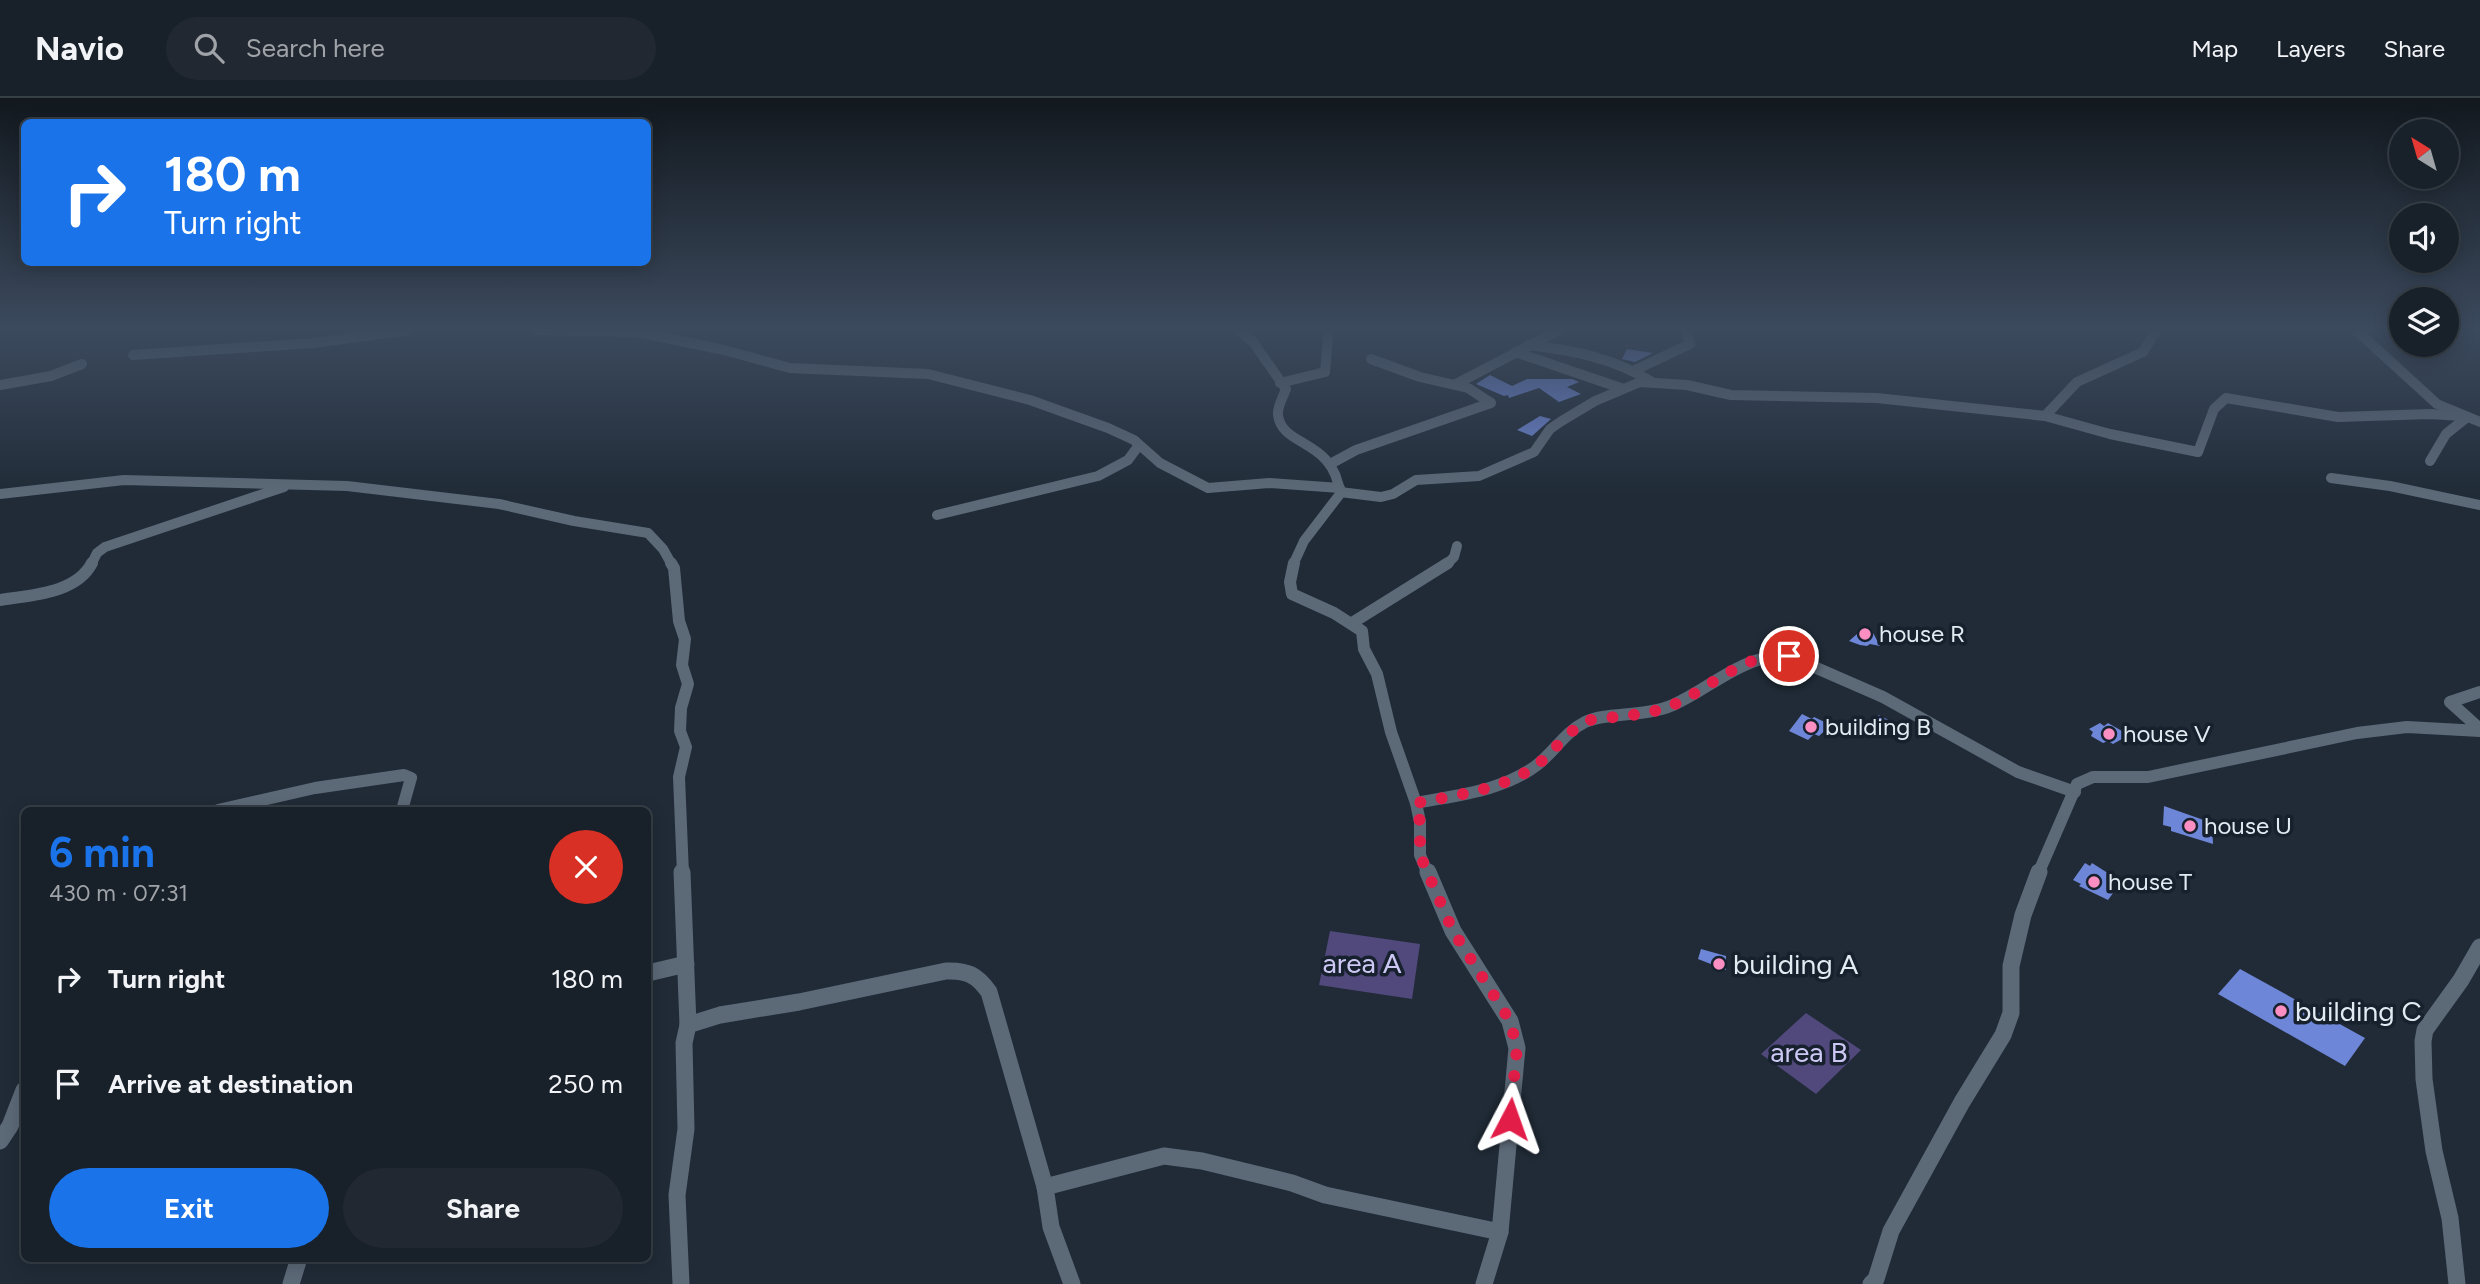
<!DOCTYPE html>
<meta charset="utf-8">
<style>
body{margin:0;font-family:Figtree,sans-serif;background:#212831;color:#f1f3f6;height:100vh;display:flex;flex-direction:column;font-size:26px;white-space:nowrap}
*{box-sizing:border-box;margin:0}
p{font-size:23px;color:#9fa3a8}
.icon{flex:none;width:38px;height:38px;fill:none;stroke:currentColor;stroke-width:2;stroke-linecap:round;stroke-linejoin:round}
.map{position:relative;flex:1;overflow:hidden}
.panel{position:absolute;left:21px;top:709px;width:630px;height:455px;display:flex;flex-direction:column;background:#182029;border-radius:10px;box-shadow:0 4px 18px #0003,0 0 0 2px #363e46}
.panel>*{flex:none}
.banner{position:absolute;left:21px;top:21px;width:630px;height:147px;border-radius:10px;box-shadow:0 4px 18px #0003,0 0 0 2px #363e46;background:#1a73e8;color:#fff;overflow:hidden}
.needle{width:46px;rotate:323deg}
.tools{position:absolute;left:2389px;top:21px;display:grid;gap:14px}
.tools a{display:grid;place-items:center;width:70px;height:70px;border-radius:50%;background:#182029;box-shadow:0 4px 18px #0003,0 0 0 2px #363e46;font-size:35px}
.pin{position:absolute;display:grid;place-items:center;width:60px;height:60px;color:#fff;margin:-30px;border:4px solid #fff;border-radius:50%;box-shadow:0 2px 7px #0007}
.me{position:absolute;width:77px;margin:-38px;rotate:4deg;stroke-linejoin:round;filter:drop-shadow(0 0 5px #0008)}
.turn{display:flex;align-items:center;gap:24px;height:147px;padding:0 28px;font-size:32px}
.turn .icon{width:91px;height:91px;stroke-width:2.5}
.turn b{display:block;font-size:49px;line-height:60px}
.round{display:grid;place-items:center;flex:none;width:74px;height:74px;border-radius:37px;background:#212831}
.head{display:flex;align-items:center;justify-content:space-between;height:119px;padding:0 28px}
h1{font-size:42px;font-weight:700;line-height:52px;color:#1a73e8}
.cta{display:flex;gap:14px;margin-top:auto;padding:14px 28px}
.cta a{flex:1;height:80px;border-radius:42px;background:#1a73e8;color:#fff;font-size:28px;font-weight:700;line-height:80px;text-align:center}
.cta a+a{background:#212831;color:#f1f3f6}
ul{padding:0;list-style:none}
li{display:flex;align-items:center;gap:21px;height:105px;padding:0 28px}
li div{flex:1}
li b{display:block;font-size:26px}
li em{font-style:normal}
header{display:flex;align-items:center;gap:42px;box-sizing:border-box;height:98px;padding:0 35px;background:#182029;border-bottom:2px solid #363e46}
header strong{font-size:33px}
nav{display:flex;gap:38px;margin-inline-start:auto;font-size:24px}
.search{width:490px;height:63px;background:#212831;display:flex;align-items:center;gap:18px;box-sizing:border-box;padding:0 24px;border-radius:38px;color:#9fa3a8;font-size:26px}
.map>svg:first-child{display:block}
.green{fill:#51487b}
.building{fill:#6e86d7}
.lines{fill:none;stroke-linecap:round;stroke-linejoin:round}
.minor-far2{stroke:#5c6977;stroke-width:10}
.minor-far1{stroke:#5c6977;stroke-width:12}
.minor{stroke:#5c6977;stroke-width:17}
.route{stroke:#e11d48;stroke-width:12;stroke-dasharray:0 21.6}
.poi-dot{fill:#fc8fc2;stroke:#16212d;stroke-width:2.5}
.labels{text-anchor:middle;stroke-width:7;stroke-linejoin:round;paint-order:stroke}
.poi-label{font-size:24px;fill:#e2eaf2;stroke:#16212d;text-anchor:start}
.near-park-label{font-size:28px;fill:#cdc7f4;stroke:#16212d}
.near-poi-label{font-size:28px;fill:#e2eaf2;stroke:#16212d;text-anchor:start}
</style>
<header>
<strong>Navio</strong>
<div class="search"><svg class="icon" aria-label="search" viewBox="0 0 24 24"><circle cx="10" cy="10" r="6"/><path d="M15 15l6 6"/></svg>Search here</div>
<nav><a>Map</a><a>Layers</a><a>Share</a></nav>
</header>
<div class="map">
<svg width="2480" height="1186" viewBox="0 0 2480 1186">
<rect width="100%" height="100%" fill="#202b37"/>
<g class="green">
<path d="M 1330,833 L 1420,846 L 1412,901 L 1319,887 Z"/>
<path d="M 1806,915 L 1861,952 L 1816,996 L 1761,956 Z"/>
</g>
<g class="building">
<path d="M 1627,251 L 1653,255 L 1635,264 L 1622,261 Z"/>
<path d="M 1490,277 L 1512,288 L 1527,281 L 1572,281 L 1579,284 L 1567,289 L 1581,296 L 1559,304 L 1539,290 L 1509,300 L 1508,297 L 1504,298 L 1476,286 Z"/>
<path d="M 1540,318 L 1551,321 L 1532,338 L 1517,332 Z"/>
<path d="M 1865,529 L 1871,531 L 1880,548 L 1870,546 L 1867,548 L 1860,547 L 1849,543 Z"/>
<path d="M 1802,616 L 1812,621 L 1814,619 L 1831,627 L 1819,638 L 1814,636 L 1808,642 L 1789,633 Z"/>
<path d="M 1879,617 L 1896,626 L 1892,626 L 1896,628 L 1885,637 L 1866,626 Z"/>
<path d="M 2100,625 L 2104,628 L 2108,625 L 2129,637 L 2113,646 L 2108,643 L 2103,645 L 2091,638 L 2093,634 L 2089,631 Z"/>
<path d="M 2164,708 L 2212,725 L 2213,746 L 2171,733 L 2171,729 L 2163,727 Z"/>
<path d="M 2085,765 L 2090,768 L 2092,765 L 2114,779 L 2108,787 L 2116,791 L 2108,802 L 2079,788 L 2081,786 L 2073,782 Z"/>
<path d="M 1701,851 L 1726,858 L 1726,872 L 1698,861 Z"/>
<path d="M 2240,871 L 2365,940 L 2345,968 L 2218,896 Z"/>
</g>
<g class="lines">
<g class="minor-far2">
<path d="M 537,232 L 638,234 L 724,252 L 790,270 L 928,276 L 1030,302 L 1108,330 L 1134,342 L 1160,365 L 1208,390 L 1269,385 L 1340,390"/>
<path d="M 1239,232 L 1253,244 L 1286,291 C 1283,299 1277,309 1278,317 C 1282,350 1334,340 1340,396 L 1304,443 L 1293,467"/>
<path d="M 2356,232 L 2437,306 L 2480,324"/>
<path d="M 1528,247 C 1572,252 1614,260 1652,284"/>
<path d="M 1515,254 L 1621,290"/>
<path d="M 133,257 L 313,245 L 408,232"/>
<path d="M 1633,273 L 1690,246 L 1686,232"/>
<path d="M 1280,285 L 1325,274 L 1328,239"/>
<path d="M 1456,286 L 1559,232"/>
<path d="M 0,287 L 51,278 L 82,266"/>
<path d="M 2045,318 L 2077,284 L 2143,254 L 2156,232"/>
<path d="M 2430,363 L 2446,336 L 2466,320"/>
<path d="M 1332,365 L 1356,352 L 1491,305 L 1468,290 L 1420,279 L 1371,261"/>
<path d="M 2331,380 L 2390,388 L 2480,407"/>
<path d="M 1340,394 L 1381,399 L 1393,396 L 1416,382 L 1479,378 L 1534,354 L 1550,331 L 1560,324 L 1595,303 L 1640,284 L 1687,287 L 1731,297 L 1877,300 L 2045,318 L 2110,336 L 2198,354 L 2214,311 L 2226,300 L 2338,319 L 2430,316 L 2462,318"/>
<path d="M 0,396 L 124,382 L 347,388 L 499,406 L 574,423 L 648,435 L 663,451 L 672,467"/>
<path d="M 937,417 L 1098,378 L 1128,362 L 1139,347"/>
<path d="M 91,467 L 97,455 L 105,449 L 284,389"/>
<path d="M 1446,467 L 1454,459 L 1457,448"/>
</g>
<g class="minor-far1">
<path d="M 671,465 L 674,470 L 679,523 L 685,541 L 682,567 L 688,586 L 681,610 L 680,633 L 686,649 L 679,679 L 683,776"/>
<path d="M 1294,465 L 1290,484 L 1292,496 L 1334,515 L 1362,533 L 1364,551 L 1377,576 L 1391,634 L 1416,705 L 1420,724 L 1420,757 L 1428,776"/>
<path d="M 0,502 C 30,497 76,496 92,465"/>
<path d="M 1352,525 L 1448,465"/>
<path d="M 2480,594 L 2450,604 L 2480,631"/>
<path d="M 1416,705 C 1457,697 1503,693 1537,667 C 1554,654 1565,634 1585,624 C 1605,614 1646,619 1673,607 C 1713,589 1743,556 1789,558 L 1883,599 L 2018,674 L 2075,694"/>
<path d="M 218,712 L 315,690 L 404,677 L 411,680 L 402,712"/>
<path d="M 2038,776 L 2077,686 L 2093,679 L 2148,679 L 2357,635 L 2407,629 L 2480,633"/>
</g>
<g class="minor">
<path d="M 1428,774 L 1453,833 L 1510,923 L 1517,950 L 1500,1134 L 1484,1186"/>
<path d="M 648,875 L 686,866"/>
<path d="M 688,927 L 720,917 L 799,904 L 946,873 C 967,872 977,877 989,894 L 1045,1089 L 1051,1129 L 1072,1186"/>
<path d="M 0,1043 L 10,1028 L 24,992"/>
<path d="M 1045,1089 L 1164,1058 L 1202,1063 L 1292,1085 L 1325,1097 L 1500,1134"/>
<path d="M 291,1186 L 299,1160"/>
<path d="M 681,1186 L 677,1097 L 686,1031 L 684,945 L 688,927 L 682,774"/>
<path d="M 1871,1186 L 1876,1181 L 1891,1133 L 1962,1004 L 2003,937 L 2011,915 L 2011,868 L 2023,817 L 2039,774"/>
<path d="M 2457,1186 L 2450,1120 L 2434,1053 L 2424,981 L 2423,943 L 2425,932 L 2461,882 L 2480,849"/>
</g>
</g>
<linearGradient id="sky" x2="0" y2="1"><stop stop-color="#12181e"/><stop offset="0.58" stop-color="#3c4a5e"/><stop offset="1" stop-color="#3c4a5e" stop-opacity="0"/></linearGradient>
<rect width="2480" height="398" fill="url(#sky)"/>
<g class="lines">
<path class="route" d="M 1510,1021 L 1517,950 L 1510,923 L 1453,833 L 1435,792 L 1420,757 L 1420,724 L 1416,705 C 1456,697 1503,692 1537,667 C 1553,654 1567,634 1585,624 C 1590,621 1599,621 1606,620 C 1629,617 1652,616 1673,607 C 1707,592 1750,551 1789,558"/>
</g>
<g class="poi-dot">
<circle cx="1865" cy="536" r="7"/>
<circle cx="1811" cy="629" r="7"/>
<circle cx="2109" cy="636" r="7"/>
<circle cx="2190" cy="728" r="7"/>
<circle cx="2094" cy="784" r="7"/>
<circle cx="1719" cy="866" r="7"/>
<circle cx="2281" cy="913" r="7"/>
</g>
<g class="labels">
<g class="poi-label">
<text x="1879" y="544">house R</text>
<text x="1825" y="637">building B</text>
<text x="2123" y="644">house V</text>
<text x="2204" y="736">house U</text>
<text x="2108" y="792">house T</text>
</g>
<g class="near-park-label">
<text x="1362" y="875">area A</text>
<text x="1809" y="964">area B</text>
</g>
<g class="near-poi-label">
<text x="1733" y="876">building A</text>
<text x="2295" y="923">building C</text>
</g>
</g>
</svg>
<div class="tools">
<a><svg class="needle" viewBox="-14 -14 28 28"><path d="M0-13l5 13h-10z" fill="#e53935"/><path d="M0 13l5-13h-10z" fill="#9fa3a8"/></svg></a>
<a><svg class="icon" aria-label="sound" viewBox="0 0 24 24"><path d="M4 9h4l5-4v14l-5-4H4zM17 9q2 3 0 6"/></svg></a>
<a><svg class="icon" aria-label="layers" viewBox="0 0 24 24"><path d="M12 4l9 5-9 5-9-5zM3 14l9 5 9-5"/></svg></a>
</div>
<div class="pin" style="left:1789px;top:558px;background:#d93025"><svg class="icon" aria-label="arrive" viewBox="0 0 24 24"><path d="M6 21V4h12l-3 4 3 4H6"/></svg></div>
<svg class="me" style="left:1510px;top:1021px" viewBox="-20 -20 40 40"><path d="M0-17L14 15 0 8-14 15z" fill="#e11d48" stroke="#fff" stroke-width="4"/></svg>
<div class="banner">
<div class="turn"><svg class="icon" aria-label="right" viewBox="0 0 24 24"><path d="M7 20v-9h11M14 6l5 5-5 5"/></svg><div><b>180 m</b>Turn right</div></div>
</div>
<section class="panel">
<div class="head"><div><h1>6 min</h1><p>430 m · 07:31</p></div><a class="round" style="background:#d93025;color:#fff"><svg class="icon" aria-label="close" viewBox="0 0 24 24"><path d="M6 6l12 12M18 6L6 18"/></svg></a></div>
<ul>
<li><svg class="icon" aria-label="right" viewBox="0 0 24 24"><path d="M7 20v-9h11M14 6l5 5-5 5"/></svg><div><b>Turn right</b></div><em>180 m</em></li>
<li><svg class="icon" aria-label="arrive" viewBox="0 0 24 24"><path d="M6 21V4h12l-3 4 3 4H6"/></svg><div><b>Arrive at destination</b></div><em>250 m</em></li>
</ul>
<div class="cta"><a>Exit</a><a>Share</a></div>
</section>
</div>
